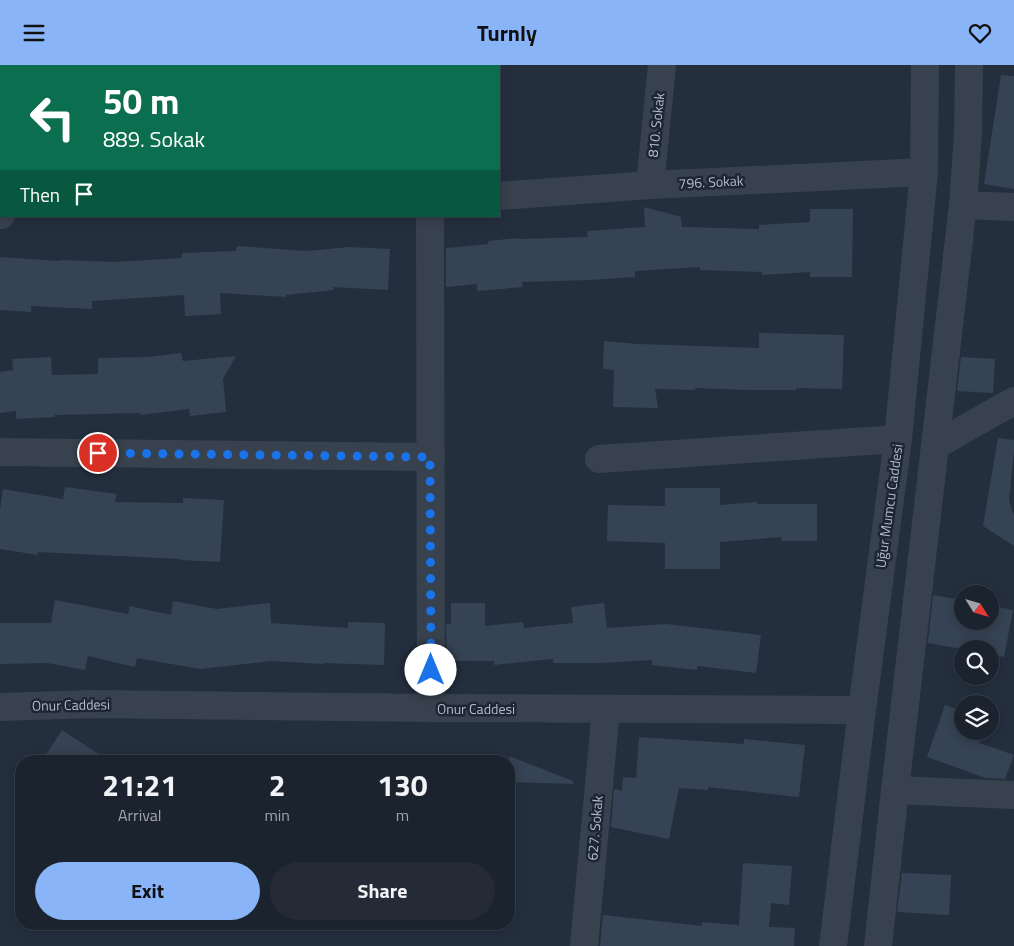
<!DOCTYPE html>
<meta charset="utf-8">
<style>
body{margin:0;font-family:"Titillium Web",sans-serif;background:#242b36;color:#f1f3f6;height:100vh;display:flex;flex-direction:column;font-size:19px;white-space:nowrap}
*{box-sizing:border-box;margin:0}
p{font-size:16px;color:#a0a4aa}
.icon{flex:none;width:28px;height:28px;fill:none;stroke:currentColor;stroke-width:2;stroke-linecap:round;stroke-linejoin:round}
.map{position:relative;flex:1;overflow:hidden}
.details{position:absolute;left:15px;top:690px;width:500px;height:175px;display:flex;flex-direction:column;background:#1b232e;border-radius:20px;box-shadow:0 2px 12px #0003,0 0 0 1px #39404a}
.details>*{flex:none}
.top-card{position:absolute;left:0px;top:0px;width:500px;height:152px;box-shadow:0 2px 12px #0003,0 0 0 1px #39404a;background:#0b6e4f;color:#fff;overflow:hidden}
.needle{width:32px;rotate:127deg}
.controls{position:absolute;left:954px;top:520px;display:grid;gap:10px}
.controls a{display:grid;place-items:center;width:45px;height:45px;border-radius:50%;background:#1b232e;box-shadow:0 2px 12px #0003,0 0 0 1px #39404a;font-size:25px}
.pin{position:absolute;display:grid;place-items:center;width:42px;height:42px;color:#fff;margin:-21px;border:2px solid #fff;border-radius:50%;box-shadow:0 1px 5px #0007}
.me{position:absolute;width:55px;margin:-28px;rotate:0deg;stroke-linejoin:round;filter:drop-shadow(0 0 4px #0008)}
.turn{display:flex;align-items:center;gap:18px;height:105px;padding:0 20px;font-size:22px}
.turn .icon{width:65px;height:65px;stroke-width:2.5}
.turn b{display:block;font-size:35px;line-height:42px}
.then{display:flex;align-items:center;height:48px;padding:0 20px;background:#0003;gap:10px;font-size:19px}
.eta{display:flex;justify-content:space-evenly;align-items:center;height:85px;text-align:center}
.eta b{font-size:30px;font-weight:700;line-height:35px}
.button{display:flex;gap:10px;margin-top:auto;padding:10px 20px}
.button a{flex:1;height:58px;border-radius:30px;background:#8ab4f8;color:#111;font-size:20px;font-weight:700;line-height:58px;text-align:center}
.button a+a{background:#242b36;color:#f1f3f6}
header{display:flex;justify-content:space-between;align-items:center;height:65px;padding:0 20px;background:#8ab4f8;color:#111;font-size:22px;font-weight:700}
.map>svg:first-child{display:block}
.building{fill:#364354}
.lines{fill:none;stroke-linecap:round;stroke-linejoin:round}
.minor{stroke:#38414e;stroke-width:28}
.route{stroke:#1a73e8;stroke-width:9;stroke-dasharray:0 16.2}
.labels{text-anchor:middle;stroke-width:5;stroke-linejoin:round;paint-order:stroke}
.street-label{font-size:14px;fill:#b4bcc9;stroke:#1d2633}
</style>
<header><svg class="icon" aria-label="menu" viewBox="0 0 24 24"><path d="M4 6h16M4 12h16M4 18h16"/></svg>Turnly<svg class="icon" aria-label="heart" viewBox="0 0 24 24"><path d="M12 20l-8-8c-3-5 5-10 8-4 3-6 11-1 8 4z"/></svg></header>
<div class="map">
<svg width="1014" height="881" viewBox="0 0 1014 881">
<rect width="100%" height="100%" fill="#242f3e"/>
<g class="building">
<path d="M 1001,10 L 1014,11 L 1014,124 L 984,119 Z"/>
<path d="M 644,142 L 681,152 L 682,162 L 759,164 L 759,160 L 810,157 L 810,144 L 853,144 L 852,212 L 810,212 L 810,207 L 762,210 L 762,207 L 700,205 L 700,202 L 635,206 L 635,212 L 590,215 L 522,217 L 523,222 L 477,226 L 477,219 L 446,222 L 446,183 L 488,179 L 488,176 L 519,173 L 519,174 L 588,172 L 587,166 L 645,162 Z"/>
<path d="M 237,181 L 308,186 L 349,182 L 390,184 L 388,225 L 333,222 L 334,225 L 286,230 L 286,232 L 220,228 L 221,249 L 185,251 L 184,230 L 92,236 L 92,244 L 31,241 L 31,247 L 0,245 L 0,192 L 59,196 L 59,195 L 116,197 L 182,193 L 182,188 L 236,186 Z"/>
<path d="M 759,268 L 844,270 L 842,324 L 796,323 L 796,325 L 747,325 L 695,323 L 695,325 L 655,324 L 658,343 L 613,342 L 614,305 L 603,304 L 604,276 L 638,279 L 759,283 Z"/>
<path d="M 181,288 L 183,296 L 236,291 L 223,314 L 226,347 L 190,351 L 189,344 L 141,350 L 140,348 L 54,350 L 55,352 L 16,354 L 16,346 L 0,348 L 0,307 L 13,305 L 12,294 L 51,292 L 52,310 L 98,309 L 98,293 L 148,292 Z"/>
<path d="M 961,292 L 995,294 L 993,328 L 957,326 Z"/>
<path d="M 998,373 L 1014,375 L 1014,386 L 1009,435 L 1014,451 L 1014,481 L 983,461 Z"/>
<path d="M 65,422 L 117,429 L 115,437 L 183,438 L 183,433 L 224,435 L 220,497 L 180,495 L 180,494 L 38,487 L 38,490 L 0,484 L 0,445 L 3,424 L 63,434 Z"/>
<path d="M 665,423 L 720,423 L 720,440 L 757,437 L 757,439 L 817,439 L 817,476 L 782,476 L 781,472 L 720,477 L 720,504 L 665,504 L 665,478 L 607,476 L 608,440 L 665,441 Z"/>
<path d="M 933,530 L 962,535 L 962,556 L 990,556 L 990,540 L 1013,545 L 1004,592 L 990,589 L 990,584 L 962,584 L 928,578 Z"/>
<path d="M 55,535 L 128,549 L 130,541 L 171,550 L 173,536 L 217,544 L 270,538 L 271,558 L 348,563 L 348,557 L 385,558 L 384,600 L 323,598 L 323,599 L 271,596 L 200,604 L 137,593 L 135,602 L 88,591 L 85,605 L 47,598 L 0,599 L 0,558 L 51,558 Z"/>
<path d="M 451,538 L 485,538 L 485,561 L 523,557 L 524,563 L 573,558 L 571,542 L 604,538 L 607,563 L 666,559 L 761,570 L 756,608 L 697,601 L 697,605 L 652,600 L 652,595 L 600,598 L 553,598 L 553,594 L 494,600 L 494,596 L 447,596 L 446,559 L 451,559 Z"/>
<path d="M 945,640 L 962,646 L 962,666 L 983,666 L 979,678 L 1014,690 L 1005,714 L 986,713 L 927,692 Z"/>
<path d="M 62,665 L 109,696 L 42,696 Z"/>
<path d="M 639,672 L 744,679 L 744,674 L 805,680 L 799,732 L 708,722 L 708,725 L 679,723 L 669,774 L 611,762 L 614,724 L 622,726 L 623,712 L 636,713 Z"/>
<path d="M 509,691 L 573,716 L 573,719 L 509,717 Z"/>
<path d="M 743,798 L 792,801 L 789,840 L 771,838 L 769,862 L 795,863 L 794,881 L 600,881 L 603,850 L 702,861 L 702,857 L 739,860 Z"/>
<path d="M 902,808 L 951,810 L 949,850 L 897,847 Z"/>
</g>
<g class="lines">
<g class="minor">
<path d="M 82,1 L 82,0"/>
<path d="M 401,1 L 402,0"/>
<path d="M 650,120 L 662,0"/>
<path d="M 499,131 L 650,120 L 924,107"/>
<path d="M 963,140 L 1014,142"/>
<path d="M 0,150 L 1,150"/>
<path d="M 430,151 L 431,643"/>
<path d="M 936,380 L 1014,336"/>
<path d="M 0,387 L 431,392"/>
<path d="M 599,394 L 898,374"/>
<path d="M 0,642 L 93,639 L 431,643 L 862,645"/>
<path d="M 895,725 L 1014,730"/>
<path d="M 584,881 L 606,644"/>
<path d="M 833,881 L 862,645 L 898,374 L 924,107 L 925,0"/>
<path d="M 878,881 L 895,725 L 963,140 L 968,69 L 969,0"/>
</g>
</g>
<g class="lines">
<path class="route" d="M 98,388 L 430,392 L 431,605"/>
</g>
<g class="labels">
<g class="street-label">
<text transform="translate(656 60) rotate(-84)" y="5">810. Sokak</text>
<text transform="translate(711 117) rotate(-3)" y="5">796. Sokak</text>
<text transform="translate(889 441) rotate(-82)" y="5">Uğur Mumcu Caddesi</text>
<text transform="translate(71 640) rotate(-1)" y="5">Onur Caddesi</text>
<text x="476" y="649">Onur Caddesi</text>
<text transform="translate(595 763) rotate(-85)" y="5">627. Sokak</text>
</g>
</g>
</svg>
<div class="controls">
<a><svg class="needle" viewBox="-14 -14 28 28"><path d="M0-13l5 13h-10z" fill="#e53935"/><path d="M0 13l5-13h-10z" fill="#a0a4aa"/></svg></a>
<a><svg class="icon" aria-label="search" viewBox="0 0 24 24"><circle cx="10" cy="10" r="6"/><path d="M15 15l6 6"/></svg></a>
<a><svg class="icon" aria-label="layers" viewBox="0 0 24 24"><path d="M12 4l9 5-9 5-9-5zM3 14l9 5 9-5"/></svg></a>
</div>
<div class="pin" style="left:98px;top:388px;background:#d93025"><svg class="icon" aria-label="arrive" viewBox="0 0 24 24"><path d="M6 21V4h12l-3 4 3 4H6"/></svg></div>
<svg class="me" style="left:431px;top:605px" viewBox="-20 -20 40 40"><circle r="19" fill="#fff"/><path d="M0-13L10 11 0 6-10 11z" fill="#1a73e8"/></svg>
<div class="top-card">
<div class="turn"><svg class="icon" aria-label="left" viewBox="0 0 24 24"><path d="M17 20v-9H6M10 6l-5 5 5 5"/></svg><div><b>50 m</b>889. Sokak</div></div>
<div class="then">Then<svg class="icon" aria-label="arrive" viewBox="0 0 24 24"><path d="M6 21V4h12l-3 4 3 4H6"/></svg></div>
</div>
<section class="details">
<div class="eta">
<div><b>21:21</b><p>Arrival</p></div>
<div><b>2</b><p>min</p></div>
<div><b>130</b><p>m</p></div>
</div>
<div class="button"><a>Exit</a><a>Share</a></div>
</section>
</div>
